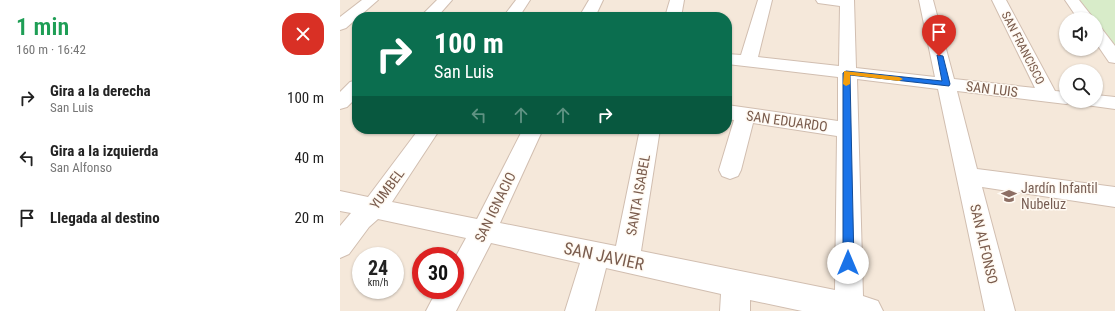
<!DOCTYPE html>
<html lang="es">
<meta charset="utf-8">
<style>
body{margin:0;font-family:"Roboto Condensed",sans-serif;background:#f6f6f6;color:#222;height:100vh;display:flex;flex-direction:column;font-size:15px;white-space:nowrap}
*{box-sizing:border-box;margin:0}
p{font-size:13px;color:#767676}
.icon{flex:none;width:22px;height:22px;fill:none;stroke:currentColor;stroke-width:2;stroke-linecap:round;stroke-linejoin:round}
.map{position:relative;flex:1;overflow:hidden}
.sheet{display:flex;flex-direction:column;background:#fff;width:340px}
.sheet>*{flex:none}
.hud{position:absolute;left:12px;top:12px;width:380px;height:122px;border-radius:16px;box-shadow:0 1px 3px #0004;background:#0b6e4f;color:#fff;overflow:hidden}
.tools{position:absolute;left:719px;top:12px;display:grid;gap:8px}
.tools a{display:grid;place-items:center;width:44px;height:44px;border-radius:50%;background:#fff;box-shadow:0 1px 3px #0004;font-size:20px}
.speed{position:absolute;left:12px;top:247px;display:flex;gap:8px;font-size:20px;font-weight:700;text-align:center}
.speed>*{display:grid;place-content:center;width:52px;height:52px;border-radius:50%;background:#fff;box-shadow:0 1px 3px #0004;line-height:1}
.speed small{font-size:10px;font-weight:400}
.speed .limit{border:6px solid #d22;background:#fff;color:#111}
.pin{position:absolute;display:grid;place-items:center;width:34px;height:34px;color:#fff;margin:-41px -17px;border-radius:50% 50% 50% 0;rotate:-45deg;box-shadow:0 0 4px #0007}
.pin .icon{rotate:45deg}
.me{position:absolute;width:44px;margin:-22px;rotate:0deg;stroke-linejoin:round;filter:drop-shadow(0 0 3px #0008)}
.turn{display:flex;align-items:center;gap:14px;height:84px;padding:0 16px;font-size:18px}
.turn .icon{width:52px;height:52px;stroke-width:2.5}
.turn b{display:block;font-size:28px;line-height:34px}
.lanes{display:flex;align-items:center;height:38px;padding:0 16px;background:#0003;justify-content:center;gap:20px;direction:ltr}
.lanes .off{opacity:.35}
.round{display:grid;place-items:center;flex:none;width:42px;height:42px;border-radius:16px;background:#f6f6f6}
.head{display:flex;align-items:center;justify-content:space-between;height:68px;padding:0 16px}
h1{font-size:24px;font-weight:600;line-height:30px;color:#1e9e55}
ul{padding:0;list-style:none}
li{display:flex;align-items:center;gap:12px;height:60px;padding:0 16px}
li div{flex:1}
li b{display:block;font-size:15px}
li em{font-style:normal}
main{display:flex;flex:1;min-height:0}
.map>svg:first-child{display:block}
.residential{fill:#f5e8da;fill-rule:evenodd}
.green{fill:#d8ecc9}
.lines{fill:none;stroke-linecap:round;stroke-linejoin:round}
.minor-casing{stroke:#d1beb0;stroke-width:2}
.minor{fill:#fff;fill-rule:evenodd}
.route{fill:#1a73e8;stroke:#114b97}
.slow{fill:#f59e0b}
.labels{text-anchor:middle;stroke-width:3;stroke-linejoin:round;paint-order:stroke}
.far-street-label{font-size:12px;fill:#7a5c4d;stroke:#fffaf3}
.street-label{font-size:14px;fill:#7a5c4d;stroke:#fffaf3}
.education-label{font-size:14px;fill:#785e54;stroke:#fffaf3;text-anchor:start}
.near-street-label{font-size:17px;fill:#7a5c4d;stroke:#fffaf3}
</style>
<main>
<section class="sheet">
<div class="head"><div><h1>1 min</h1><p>160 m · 16:42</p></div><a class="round" style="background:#d93025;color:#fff"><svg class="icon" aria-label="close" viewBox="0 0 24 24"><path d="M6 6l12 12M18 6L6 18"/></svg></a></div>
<ul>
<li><svg class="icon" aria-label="right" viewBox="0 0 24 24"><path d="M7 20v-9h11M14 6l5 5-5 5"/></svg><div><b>Gira a la derecha</b><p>San Luis</p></div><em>100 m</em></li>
<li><svg class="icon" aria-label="left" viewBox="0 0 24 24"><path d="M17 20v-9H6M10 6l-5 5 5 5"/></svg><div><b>Gira a la izquierda</b><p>San Alfonso</p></div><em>40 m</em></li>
<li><svg class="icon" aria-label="arrive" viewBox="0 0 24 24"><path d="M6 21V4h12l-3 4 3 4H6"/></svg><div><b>Llegada al destino</b></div><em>20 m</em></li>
</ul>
</section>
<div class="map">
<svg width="775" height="311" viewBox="0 0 775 311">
<rect width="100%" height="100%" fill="#fdf6ec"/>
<path class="residential" d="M 0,0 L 775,0 L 775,311 L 0,311 ZM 17,17 L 387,17 L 387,129 L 17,129 ZM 726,19 L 756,19 L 756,49 L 726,49 ZM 726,71 L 756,71 L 756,101 L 726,101 ZM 21,256 L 55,256 L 55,290 L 21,290 ZM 81,256 L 115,256 L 115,290 L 81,290 Z"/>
<path class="green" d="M 736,0 L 775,0 L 775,50 L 756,26 L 756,19 L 751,19 Z"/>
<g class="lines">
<g class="minor-casing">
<g id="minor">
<path d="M 22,0 L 38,0 L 6,28 L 0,30 L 0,17 Z"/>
<path d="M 97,0 L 112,0 L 97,17 L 80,17 Z"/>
<path d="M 176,0 L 190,0 L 179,17 L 163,17 Z"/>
<path d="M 249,0 L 263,0 L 255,17 L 239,17 Z"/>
<path d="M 330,0 L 344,0 L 341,17 L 325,17 Z"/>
<path d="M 418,0 L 432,0 L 418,57 L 499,66 L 500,6 L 478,3 L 476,0 L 514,0 L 516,68 L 595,77 L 579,0 L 593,0 L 614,79 L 695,88 L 652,0 L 666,0 L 715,91 L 726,92 L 726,101 L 734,101 L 726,104 L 617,91 L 637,169 L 775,187 L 775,207 L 642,187 L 675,311 L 645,311 L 598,89 L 517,79 L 523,296 L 538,301 L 543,311 L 462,311 L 410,300 L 410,311 L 380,311 L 381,294 L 266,268 L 255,311 L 225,311 L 240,263 L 151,243 L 116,311 L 86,311 L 97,290 L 115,290 L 115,258 L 126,238 L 38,219 L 29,227 L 9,254 L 0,258 L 0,226 L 11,213 L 0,211 L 0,191 L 28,197 L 79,129 L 100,129 L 52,202 L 137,219 L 183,129 L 203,129 L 160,223 L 276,246 L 300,129 L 320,129 L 301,251 L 495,290 L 497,136 L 413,123 L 401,170 L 398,176 L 390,179 L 382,176 L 379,170 L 394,120 L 387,119 L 387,105 L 498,121 L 498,77 L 387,64 L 387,54 L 401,55 Z"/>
<path d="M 725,0 L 739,0 L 754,19 L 738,19 Z"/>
<path d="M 756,27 L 762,29 L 775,46 L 775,63 L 769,62 L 756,43 Z"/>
<path d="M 17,80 L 17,97 L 7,107 L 0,109 L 0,92 L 10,82 Z"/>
<path d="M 756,95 L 775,97 L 775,109 L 746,105 L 743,101 L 756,101 Z"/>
</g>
</g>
<use href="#minor" class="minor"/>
</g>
<path class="route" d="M 597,55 L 603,56 L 610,84 L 609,86 L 510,75 L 514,263 L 512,266 L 508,268 L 504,266 L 503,263 L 503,73 L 506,71 L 602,81 Z"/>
<path class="slow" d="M 504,71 L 559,77 L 563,79 L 559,81 L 510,75 L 510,84 L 506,86 L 503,84 Z"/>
<defs>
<g id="school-bare" transform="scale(1.2)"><path d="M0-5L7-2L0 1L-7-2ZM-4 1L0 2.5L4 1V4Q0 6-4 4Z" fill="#8d6e63" stroke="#fffaf3" stroke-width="2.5" paint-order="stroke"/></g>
</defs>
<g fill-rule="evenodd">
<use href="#school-bare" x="669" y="196"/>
</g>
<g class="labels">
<g class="far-street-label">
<text transform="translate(683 48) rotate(63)" y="4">SAN FRANCISCO</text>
</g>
<g class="street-label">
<text transform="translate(652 89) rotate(7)" y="5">SAN LUIS</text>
<text transform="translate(447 121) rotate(8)" y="5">SAN EDUARDO</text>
<text transform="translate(47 189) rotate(-53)" y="5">YUMBEL</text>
<text transform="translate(298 195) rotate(-80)" y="5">SANTA ISABEL</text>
<text transform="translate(155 207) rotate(-64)" y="5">SAN IGNACIO</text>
<text transform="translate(644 244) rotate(77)" y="5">SAN ALFONSO</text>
</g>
<g class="education-label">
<text x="681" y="193">Jardín Infantil<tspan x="681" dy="16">Nubeluz</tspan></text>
</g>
<g class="near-street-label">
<text transform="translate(264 256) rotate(12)" y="6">SAN JAVIER</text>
</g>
</g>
</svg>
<div class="tools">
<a><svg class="icon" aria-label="sound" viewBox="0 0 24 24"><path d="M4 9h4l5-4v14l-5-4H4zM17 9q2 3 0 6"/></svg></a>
<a><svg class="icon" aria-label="search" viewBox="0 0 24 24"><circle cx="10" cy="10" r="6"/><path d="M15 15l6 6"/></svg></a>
</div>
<div class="speed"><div>24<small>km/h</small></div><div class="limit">30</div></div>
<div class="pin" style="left:599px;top:56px;background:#d93025"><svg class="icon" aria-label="arrive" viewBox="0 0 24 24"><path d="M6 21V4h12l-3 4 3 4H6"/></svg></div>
<svg class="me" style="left:508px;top:263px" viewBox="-20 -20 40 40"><circle r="19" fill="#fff"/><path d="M0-13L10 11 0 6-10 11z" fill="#1a73e8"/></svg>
<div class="hud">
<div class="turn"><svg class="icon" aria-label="right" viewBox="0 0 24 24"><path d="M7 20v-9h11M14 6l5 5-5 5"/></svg><div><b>100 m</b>San Luis</div></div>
<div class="lanes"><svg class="icon off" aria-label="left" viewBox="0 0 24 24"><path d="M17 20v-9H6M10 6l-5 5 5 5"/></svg><svg class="icon off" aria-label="ahead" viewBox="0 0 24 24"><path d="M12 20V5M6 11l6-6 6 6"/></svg><svg class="icon off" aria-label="ahead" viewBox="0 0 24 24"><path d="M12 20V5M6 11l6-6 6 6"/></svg><svg class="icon" aria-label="right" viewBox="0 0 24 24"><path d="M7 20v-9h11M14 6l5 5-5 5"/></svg></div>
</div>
</div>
</main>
